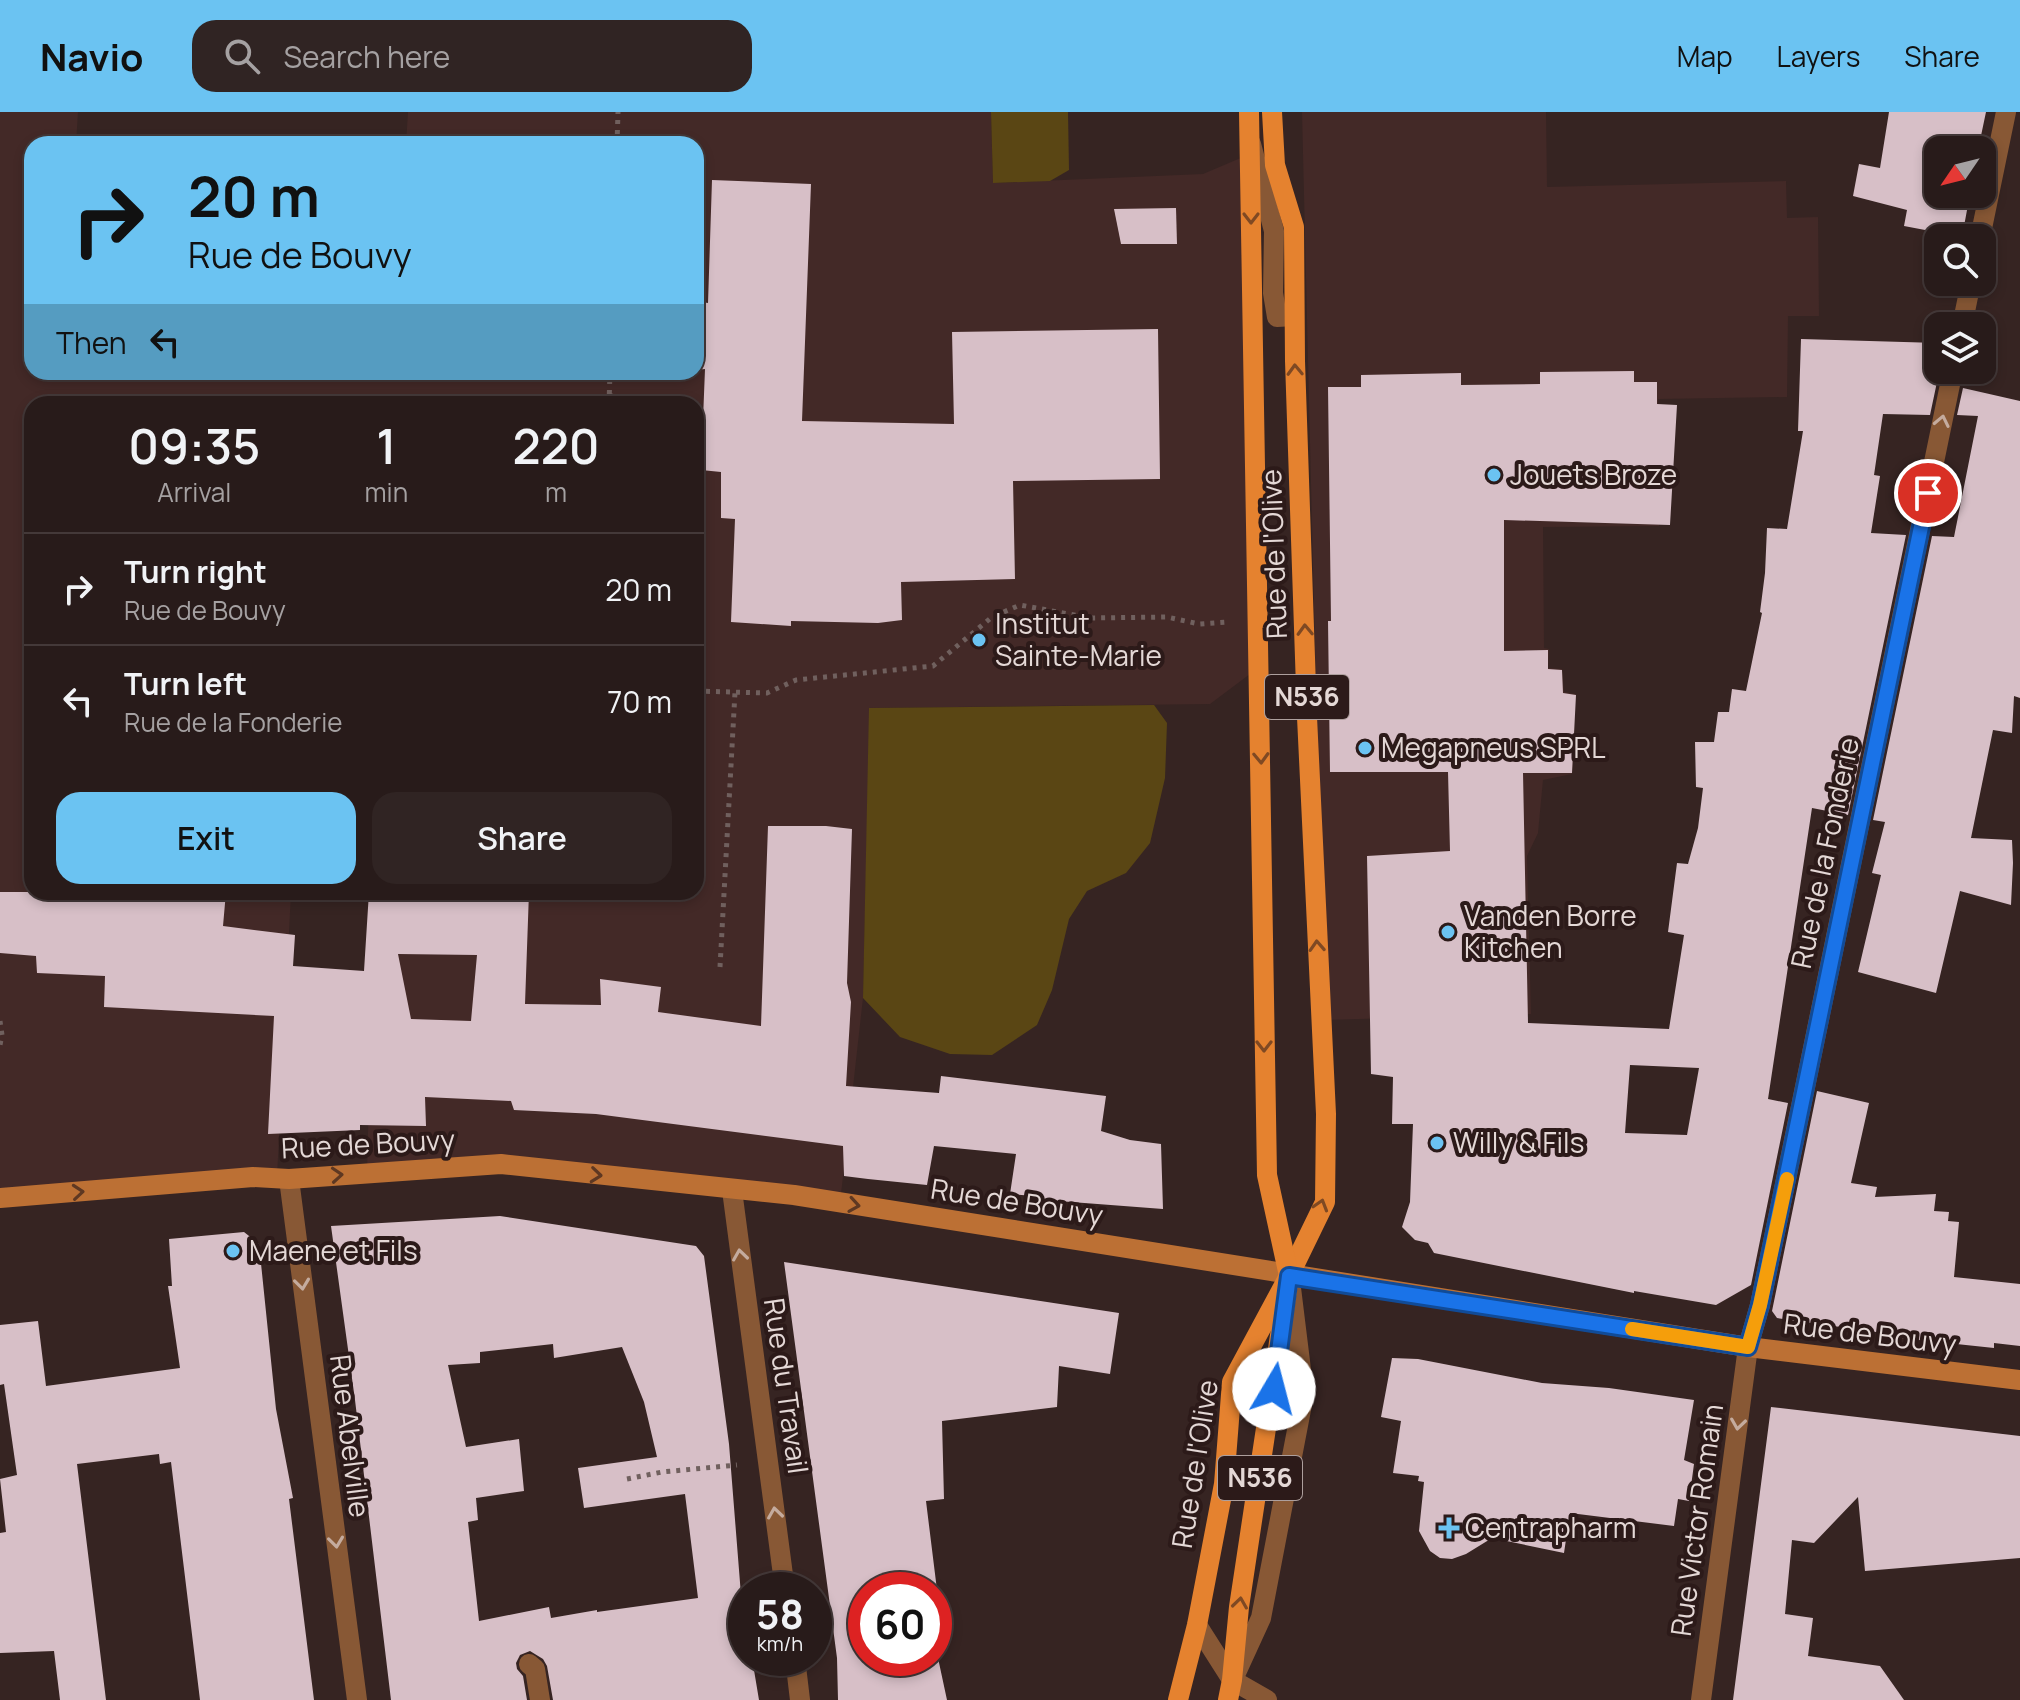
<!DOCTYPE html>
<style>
body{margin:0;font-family:Manrope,sans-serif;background:#302423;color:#f1f3f6;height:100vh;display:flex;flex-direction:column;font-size:30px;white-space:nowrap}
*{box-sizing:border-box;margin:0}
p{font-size:26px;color:#a5a1a2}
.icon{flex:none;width:44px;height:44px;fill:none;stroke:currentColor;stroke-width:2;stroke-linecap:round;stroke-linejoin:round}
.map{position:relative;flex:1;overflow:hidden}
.panel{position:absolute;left:24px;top:284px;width:680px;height:504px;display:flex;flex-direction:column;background:#281b1a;border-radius:24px;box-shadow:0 4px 12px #0003,0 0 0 2px #443939}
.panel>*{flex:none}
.top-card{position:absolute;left:24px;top:24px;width:680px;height:244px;border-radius:24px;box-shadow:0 4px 12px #0003,0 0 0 2px #443939;background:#6bc3f2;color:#111;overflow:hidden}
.needle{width:52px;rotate:235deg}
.controls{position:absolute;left:1924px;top:24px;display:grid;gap:16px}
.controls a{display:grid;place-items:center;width:72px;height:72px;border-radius:16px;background:#281b1a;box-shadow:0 4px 12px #0003,0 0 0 2px #443939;font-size:40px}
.speed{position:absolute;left:728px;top:1460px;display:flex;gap:16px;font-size:40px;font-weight:700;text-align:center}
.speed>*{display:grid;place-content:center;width:104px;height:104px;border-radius:50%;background:#281b1a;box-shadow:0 4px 12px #0003,0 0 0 2px #443939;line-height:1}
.speed small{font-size:20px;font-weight:400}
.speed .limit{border:12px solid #d22;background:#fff;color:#111}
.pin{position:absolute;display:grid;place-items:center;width:68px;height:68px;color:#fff;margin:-34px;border:4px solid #fff;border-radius:50%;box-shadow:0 2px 8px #0007}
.me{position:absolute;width:88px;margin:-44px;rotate:8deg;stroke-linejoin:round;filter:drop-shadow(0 0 6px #0008)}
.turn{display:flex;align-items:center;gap:28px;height:168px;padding:0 32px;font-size:36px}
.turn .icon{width:104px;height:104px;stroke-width:2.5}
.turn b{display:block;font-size:56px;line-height:68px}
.then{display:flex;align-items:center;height:76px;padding:0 32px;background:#0003;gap:16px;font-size:30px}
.eta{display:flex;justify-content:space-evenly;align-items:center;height:136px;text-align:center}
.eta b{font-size:48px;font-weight:600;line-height:56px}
.action{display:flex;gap:16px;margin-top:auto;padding:16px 32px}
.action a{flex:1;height:92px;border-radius:24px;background:#6bc3f2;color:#111;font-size:32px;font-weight:600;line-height:92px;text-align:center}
.action a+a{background:#302423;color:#f1f3f6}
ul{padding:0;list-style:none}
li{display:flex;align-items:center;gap:24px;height:112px;padding:0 32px;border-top:2px solid #443939}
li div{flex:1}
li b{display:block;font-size:30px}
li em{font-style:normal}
header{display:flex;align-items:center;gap:48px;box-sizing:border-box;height:112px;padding:0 40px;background:#6bc3f2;color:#111}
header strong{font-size:38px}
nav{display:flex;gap:44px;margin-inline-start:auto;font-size:28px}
.search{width:560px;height:72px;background:#302423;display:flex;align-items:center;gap:20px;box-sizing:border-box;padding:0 28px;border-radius:24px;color:#a5a1a2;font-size:30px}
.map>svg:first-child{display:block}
.built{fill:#432927}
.green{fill:#5a4614}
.building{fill:#d7bfc7;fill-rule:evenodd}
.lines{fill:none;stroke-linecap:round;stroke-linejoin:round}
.path{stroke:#70605e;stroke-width:5;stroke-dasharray:4 6;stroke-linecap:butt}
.lane{stroke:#885835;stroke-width:20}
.street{stroke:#885835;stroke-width:20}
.secondary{stroke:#bc7034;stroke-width:20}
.primary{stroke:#e5822f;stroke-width:20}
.oneway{stroke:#7f4923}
.oneway2{stroke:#c4ab9e}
.oneway3{stroke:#5e3822}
.route-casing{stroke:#114b97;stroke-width:20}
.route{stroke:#1a73e8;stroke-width:14}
.slow{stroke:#f59e0b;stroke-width:14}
.poi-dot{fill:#6bc3f2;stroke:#2c1a19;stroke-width:3}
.labels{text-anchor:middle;stroke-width:8;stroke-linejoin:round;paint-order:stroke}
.shield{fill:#2c1a19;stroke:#ad9f9d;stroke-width:2}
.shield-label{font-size:26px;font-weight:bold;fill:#e4d8d6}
.poi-label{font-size:28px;fill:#e4d8d6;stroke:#2c1a19;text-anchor:start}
.street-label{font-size:28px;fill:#e4d8d6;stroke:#2c1a19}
</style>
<header>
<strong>Navio</strong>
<div class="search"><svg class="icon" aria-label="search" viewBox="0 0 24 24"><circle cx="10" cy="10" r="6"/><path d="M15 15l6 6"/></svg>Search here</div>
<nav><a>Map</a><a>Layers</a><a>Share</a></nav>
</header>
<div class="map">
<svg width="2020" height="1588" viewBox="0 0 2020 1588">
<rect width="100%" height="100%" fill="#362422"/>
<g class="built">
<path d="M 0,0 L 78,0 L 76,32 L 32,32 L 32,260 L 696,260 L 696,32 L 406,32 L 408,0 L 991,0 L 993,71 L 1203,62 L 1250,42 L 1262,553 L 1210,592 L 870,596 L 863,886 L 840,1091 L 501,1052 L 367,1061 L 374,780 L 696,780 L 696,292 L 32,292 L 32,780 L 291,780 L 277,1066 L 0,1086 Z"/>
<path d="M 1302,0 L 1546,0 L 1547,75 L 1786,69 L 1787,106 L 1818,105 L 1819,204 L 1788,204 L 1787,285 L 1658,287 L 1659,414 L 1543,415 L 1544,536 L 1549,537 L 1548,556 L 1562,557 L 1564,580 L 1576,582 L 1570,645 L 1573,647 L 1572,662 L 1543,668 L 1538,721 L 1527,744 L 1531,902 L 1324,908 Z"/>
</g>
<g class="green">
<path d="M 991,0 L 1068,0 L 1069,58 L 1050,69 L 993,71 Z"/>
<path d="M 1154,593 L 1167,611 L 1165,666 L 1150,731 L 1126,761 L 1087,779 L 1069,807 L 1052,878 L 1037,913 L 992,943 L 950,942 L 900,925 L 863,886 L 869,596 Z"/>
</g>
<g class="building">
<path d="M 1889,0 L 1986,0 L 1978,38 L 1938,38 L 1938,82 L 1970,82 L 1962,125 L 1904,114 L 1907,98 L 1853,84 L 1859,52 L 1880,56 Z"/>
<path d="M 712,68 L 811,72 L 802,309 L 954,312 L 952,220 L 1158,217 L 1160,367 L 1013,369 L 1015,467 L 901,470 L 902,508 L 878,511 L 791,509 L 791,514 L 731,510 L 735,407 L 721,406 L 721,360 L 701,358 L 705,257 L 696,258 L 696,189 L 708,191 Z"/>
<path d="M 1176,96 L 1177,132 L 1121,132 L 1114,97 Z"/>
<path d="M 1801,227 L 1938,231 L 1933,269 L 1937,270 L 1930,303 L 1883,302 L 1874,363 L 1880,364 L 1871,421 L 1906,423 L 1848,703 L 1812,696 L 1768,987 L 1788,991 L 1751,1173 L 1716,1193 L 1634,1179 L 1634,1181 L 1434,1141 L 1428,1131 L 1415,1128 L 1402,1115 L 1410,1090 L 1413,1012 L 1392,1012 L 1393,965 L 1371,962 L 1367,744 L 1450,739 L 1448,660 L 1330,660 L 1328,509 L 1331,509 L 1328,275 L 1361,275 L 1361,263 L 1461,261 L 1461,273 L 1540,272 L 1540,260 L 1634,259 L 1634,270 L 1657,270 L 1657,292 L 1677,293 L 1670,413 L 1504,408 L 1504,539 L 1548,538 L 1548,557 L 1562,558 L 1563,581 L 1576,583 L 1572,661 L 1523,661 L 1528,911 L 1669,917 L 1684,823 L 1668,820 L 1677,751 L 1688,752 L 1698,716 L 1703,676 L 1696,675 L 1695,630 L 1714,630 L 1718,600 L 1729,600 L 1732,577 L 1746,579 L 1762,501 L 1760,500 L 1765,461 L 1767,416 L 1787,417 L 1803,319 L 1798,319 ZM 1630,953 L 1699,956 L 1687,1023 L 1625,1021 Z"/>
<path d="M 1963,276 L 2020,289 L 2020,586 L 2014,584 L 2012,621 L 1993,618 L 1971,726 L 2012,728 L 2013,751 L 2011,793 L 1960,779 L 1936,881 L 1858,860 L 1881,763 L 1872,761 L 1885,710 L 1873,708 L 1932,424 L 1954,425 L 1978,304 L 1957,303 Z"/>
<path d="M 768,714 L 826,714 L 852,717 L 847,871 L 851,890 L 846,974 L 939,981 L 941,964 L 1106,984 L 1101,1019 L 1130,1028 L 1161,1032 L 1163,1097 L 1032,1087 L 1033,1084 L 1010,1082 L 1016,1042 L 934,1034 L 927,1073 L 868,1067 L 844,1064 L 843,1034 L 596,1002 L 514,998 L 511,989 L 425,985 L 426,1014 L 360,1013 L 360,1018 L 268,1022 L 274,904 L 104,895 L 105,864 L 37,861 L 36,844 L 0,841 L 0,780 L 226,780 L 223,814 L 295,823 L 293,854 L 364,859 L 369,780 L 529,780 L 525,892 L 601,893 L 600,867 L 661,875 L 658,900 L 761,914 ZM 398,842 L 477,843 L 471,909 L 411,907 Z"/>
<path d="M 1817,979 L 1869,991 L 1851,1071 L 1877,1075 L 1875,1085 L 1936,1082 L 1934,1099 L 1949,1100 L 1948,1109 L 1959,1110 L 1954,1165 L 2020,1172 L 2020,1234 L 1994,1231 L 1994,1236 L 1900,1226 L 1876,1220 L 1777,1206 L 1772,1199 Z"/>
<path d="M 500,1104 L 696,1134 L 704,1144 L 729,1332 L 746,1546 L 752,1546 L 759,1588 L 553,1588 L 547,1554 L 543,1547 L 530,1539 L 520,1543 L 516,1551 L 517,1557 L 523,1564 L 527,1588 L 391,1588 L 355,1288 L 331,1114 ZM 553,1232 L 554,1246 L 622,1235 L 644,1290 L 657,1345 L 578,1356 L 584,1396 L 685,1382 L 698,1486 L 597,1500 L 597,1498 L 551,1506 L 549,1495 L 479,1509 L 468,1410 L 478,1408 L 476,1386 L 524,1379 L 519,1327 L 466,1335 L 448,1253 L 480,1251 L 480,1240 Z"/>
<path d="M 244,1120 L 259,1132 L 276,1297 L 293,1386 L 289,1387 L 314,1588 L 200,1588 L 171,1350 L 160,1352 L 159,1342 L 77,1352 L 106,1588 L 60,1588 L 54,1539 L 0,1541 L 0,1421 L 6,1420 L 0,1367 L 17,1363 L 4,1272 L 0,1273 L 0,1213 L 38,1209 L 46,1274 L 180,1256 L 168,1174 L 172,1174 L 169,1127 Z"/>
<path d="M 784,1150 L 1119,1201 L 1110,1262 L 1059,1254 L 1057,1295 L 942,1309 L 944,1387 L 926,1389 L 937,1478 L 866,1478 L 866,1546 L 938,1546 L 947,1588 L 838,1588 L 837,1546 Z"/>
<path d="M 1392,1246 L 1418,1247 L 1542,1271 L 1609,1276 L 1694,1288 L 1684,1348 L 1694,1352 L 1689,1389 L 1678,1387 L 1674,1414 L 1570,1401 L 1564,1441 L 1492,1426 L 1466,1442 L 1452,1447 L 1440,1446 L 1430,1439 L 1419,1419 L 1424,1370 L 1418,1369 L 1419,1364 L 1393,1361 L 1401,1309 L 1381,1305 Z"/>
<path d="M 1771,1295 L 2020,1324 L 2020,1446 L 1865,1459 L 1858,1385 L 1814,1431 L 1792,1428 L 1785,1502 L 1813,1506 L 1808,1544 L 1880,1554 L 1904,1588 L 1733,1588 Z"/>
</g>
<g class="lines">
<g class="path">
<path d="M 617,32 L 618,0"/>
<path d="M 609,283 L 633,292"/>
<path d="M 609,292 L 610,260"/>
<path d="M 696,579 L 767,581 L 796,568 L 933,554 L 992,505 L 1020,493 L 1090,506 L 1167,505 L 1199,512 L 1228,510"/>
<path d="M 720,855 L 735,580"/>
<path d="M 0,909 L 2,923 L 0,933"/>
<path d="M 627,1367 L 662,1360 L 737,1353"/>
</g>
<g class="lane">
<path d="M 1251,32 L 1274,119 L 1273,181 L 1277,205 L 1294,204"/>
<path d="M 1234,1565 L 1261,1506 L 1304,1282 L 1291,1176"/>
</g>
<g class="street">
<path d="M 1980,126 L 2006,0"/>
<path d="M 1962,214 L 1971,170"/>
<path d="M 289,1067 L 357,1588"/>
<path d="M 732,1078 L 785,1478"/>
<path d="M 1197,1513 L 1232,1568 L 1267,1588"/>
<path d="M 795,1546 L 800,1588"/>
<path d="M 529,1552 L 535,1557 L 540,1588"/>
<path d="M 1701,1588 L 1748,1235 L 1760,1193 L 1953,258"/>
</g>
<path class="secondary" d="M 0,1086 L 253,1065 L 289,1067 L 501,1052 L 794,1083 L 1748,1235 L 2020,1268"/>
<g class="primary">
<path d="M 1178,1588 L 1197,1513 L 1224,1372 L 1232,1270 L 1289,1164 L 1325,1090 L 1326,1002 L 1307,605 L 1295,249 L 1294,115 L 1275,53 L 1272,0"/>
<path d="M 1228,1588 L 1232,1568 L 1239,1495 L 1289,1164 L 1267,1063 L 1249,0"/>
</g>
</g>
<defs><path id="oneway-chevron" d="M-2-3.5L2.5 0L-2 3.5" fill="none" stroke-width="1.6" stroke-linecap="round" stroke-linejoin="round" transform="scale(2)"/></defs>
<g class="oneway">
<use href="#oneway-chevron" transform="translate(1251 106) rotate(90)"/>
<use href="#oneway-chevron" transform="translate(1295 258) rotate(-92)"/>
<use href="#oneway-chevron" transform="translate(1305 518) rotate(-92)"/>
<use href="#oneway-chevron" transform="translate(1261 646) rotate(88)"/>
<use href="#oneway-chevron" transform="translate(1317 834) rotate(-93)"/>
<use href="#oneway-chevron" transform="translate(1264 934) rotate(90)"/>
<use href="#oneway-chevron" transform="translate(1321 1093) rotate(-73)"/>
<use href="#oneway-chevron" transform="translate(1240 1491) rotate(-82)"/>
</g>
<g class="oneway2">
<use href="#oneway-chevron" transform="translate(1942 309) rotate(-78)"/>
<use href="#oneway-chevron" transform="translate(740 1143) rotate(-98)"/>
<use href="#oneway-chevron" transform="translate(302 1172) rotate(83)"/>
<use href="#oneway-chevron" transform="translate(1738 1312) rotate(98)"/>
<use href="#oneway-chevron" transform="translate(775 1401) rotate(-98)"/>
<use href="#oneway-chevron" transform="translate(336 1430) rotate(83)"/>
</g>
<g class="oneway3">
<use href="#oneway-chevron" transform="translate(337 1063) rotate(-4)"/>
<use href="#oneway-chevron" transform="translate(596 1063) rotate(6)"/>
<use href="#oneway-chevron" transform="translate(78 1080) rotate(-5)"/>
<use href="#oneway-chevron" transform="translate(854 1093) rotate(9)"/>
</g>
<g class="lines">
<g class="route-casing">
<path id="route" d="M 1274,1277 L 1289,1164 L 1748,1235 L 1760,1193 L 1928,381"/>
</g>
<use href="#route" class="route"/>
<path class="slow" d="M 1632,1217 L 1748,1235 L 1760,1193 L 1787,1067"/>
</g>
<g class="poi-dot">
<circle cx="1494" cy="363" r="8"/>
<circle cx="979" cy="528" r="8"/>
<circle cx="1365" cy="636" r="8"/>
<circle cx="1448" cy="820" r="8"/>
<circle cx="1437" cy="1031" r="8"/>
<circle cx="233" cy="1139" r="8"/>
<path d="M1445 1404h8v8h8v8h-8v8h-8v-8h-8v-8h8z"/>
</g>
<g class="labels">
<g class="shield">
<rect x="1265" y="563" width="84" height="44" rx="6"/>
<rect x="1218" y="1344" width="84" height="44" rx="6"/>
</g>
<g class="shield-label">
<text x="1307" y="594">N536</text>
<text x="1260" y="1375">N536</text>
</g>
<g class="poi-label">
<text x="1510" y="373">Jouets Broze</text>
<text x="995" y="522">Institut<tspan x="995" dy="32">Sainte-Marie</tspan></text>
<text x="1381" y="646">Megapneus SPRL</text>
<text x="1464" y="814">Vanden Borre<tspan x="1464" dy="32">Kitchen</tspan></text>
<text x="1453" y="1041">Willy &amp; Fils</text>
<text x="249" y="1149">Maene et Fils</text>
<text x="1465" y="1426">Centrapharm</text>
</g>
<g class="street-label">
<text transform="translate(1274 442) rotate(-92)" y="10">Rue de l'Olive</text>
<text transform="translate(1825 741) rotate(-78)" y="10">Rue de la Fonderie</text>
<text transform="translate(368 1032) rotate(-3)" y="10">Rue de Bouvy</text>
<text transform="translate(1017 1090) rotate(9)" y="10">Rue de Bouvy</text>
<text transform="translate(1870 1222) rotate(7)" y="10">Rue de Bouvy</text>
<text transform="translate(786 1274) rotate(82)" y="10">Rue du Travail</text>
<text transform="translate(350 1324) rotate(83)" y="10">Rue Abelville</text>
<text transform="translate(1195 1352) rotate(-81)" y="10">Rue de l'Olive</text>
<text transform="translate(1697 1408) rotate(-82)" y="10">Rue Victor Romain</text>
</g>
</g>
</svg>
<div class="controls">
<a><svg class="needle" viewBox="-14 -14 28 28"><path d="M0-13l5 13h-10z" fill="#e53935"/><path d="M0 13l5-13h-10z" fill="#a5a1a2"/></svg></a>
<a><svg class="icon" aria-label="search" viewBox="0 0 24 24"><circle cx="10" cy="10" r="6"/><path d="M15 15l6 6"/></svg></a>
<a><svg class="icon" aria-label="layers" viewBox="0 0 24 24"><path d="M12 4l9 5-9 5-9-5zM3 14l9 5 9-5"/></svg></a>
</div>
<div class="speed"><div>58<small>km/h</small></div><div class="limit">60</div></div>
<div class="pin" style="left:1928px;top:381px;background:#d93025"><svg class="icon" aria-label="arrive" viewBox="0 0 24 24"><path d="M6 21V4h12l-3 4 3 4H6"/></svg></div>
<svg class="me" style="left:1274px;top:1277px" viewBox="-20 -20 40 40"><circle r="19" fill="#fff"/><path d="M0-13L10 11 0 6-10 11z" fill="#1a73e8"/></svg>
<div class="top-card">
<div class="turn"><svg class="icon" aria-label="right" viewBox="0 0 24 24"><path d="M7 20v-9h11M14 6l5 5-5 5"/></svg><div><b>20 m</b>Rue de Bouvy</div></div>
<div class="then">Then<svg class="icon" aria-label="left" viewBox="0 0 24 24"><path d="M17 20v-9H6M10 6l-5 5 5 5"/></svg></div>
</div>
<section class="panel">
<div class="eta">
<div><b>09:35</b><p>Arrival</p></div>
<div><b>1</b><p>min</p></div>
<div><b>220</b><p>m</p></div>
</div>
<ul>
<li><svg class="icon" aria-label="right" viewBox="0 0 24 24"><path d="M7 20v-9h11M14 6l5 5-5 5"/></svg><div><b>Turn right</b><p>Rue de Bouvy</p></div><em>20 m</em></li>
<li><svg class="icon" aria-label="left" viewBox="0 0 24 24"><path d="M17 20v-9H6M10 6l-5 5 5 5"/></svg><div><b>Turn left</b><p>Rue de la Fonderie</p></div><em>70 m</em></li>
</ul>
<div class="action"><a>Exit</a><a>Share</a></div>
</section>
</div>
